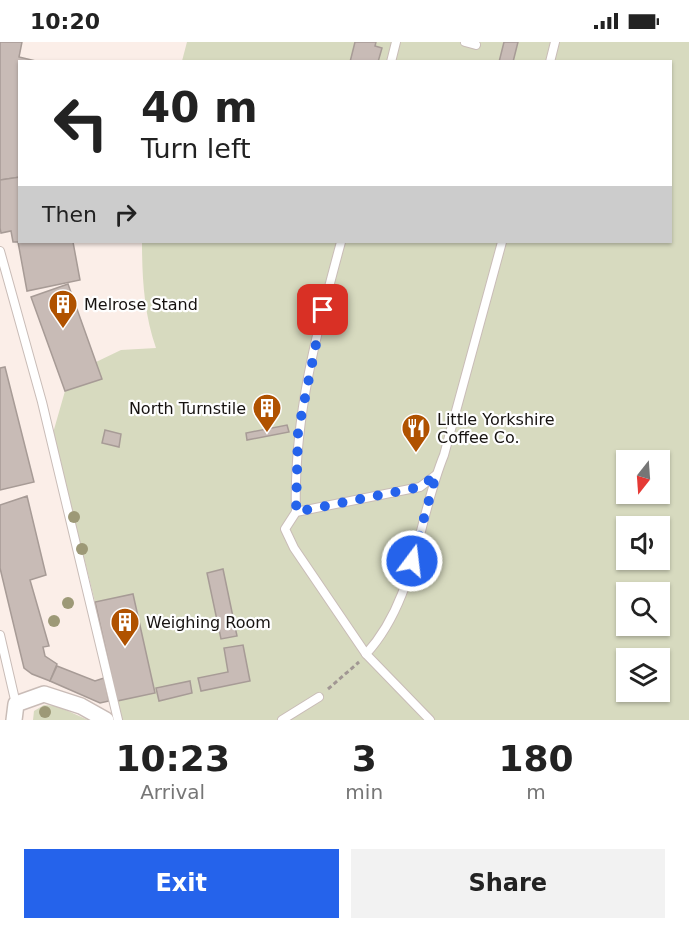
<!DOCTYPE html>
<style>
body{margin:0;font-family:"DejaVu Sans",sans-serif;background:#f2f2f2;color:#222;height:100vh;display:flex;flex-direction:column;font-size:22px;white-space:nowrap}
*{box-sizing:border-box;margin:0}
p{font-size:20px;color:#767676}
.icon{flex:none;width:33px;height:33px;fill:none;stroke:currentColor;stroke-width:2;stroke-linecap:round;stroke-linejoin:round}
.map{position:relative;height:678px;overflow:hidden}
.details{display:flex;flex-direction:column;background:#fff;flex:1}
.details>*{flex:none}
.top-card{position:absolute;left:18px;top:18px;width:654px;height:183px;border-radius:0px;box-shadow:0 2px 4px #0004;background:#fff;color:#222;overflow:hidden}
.needle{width:39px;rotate:197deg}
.buttons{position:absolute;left:616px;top:408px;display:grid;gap:12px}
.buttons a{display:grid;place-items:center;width:54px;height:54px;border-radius:0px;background:#fff;box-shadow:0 2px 4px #0004;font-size:30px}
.pin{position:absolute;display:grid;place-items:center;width:51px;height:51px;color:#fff;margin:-26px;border-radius:12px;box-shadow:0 3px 9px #0006}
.me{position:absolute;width:66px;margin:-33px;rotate:15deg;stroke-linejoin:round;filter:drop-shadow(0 0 4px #0008)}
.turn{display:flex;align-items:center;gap:21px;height:126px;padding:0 24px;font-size:27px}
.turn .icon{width:78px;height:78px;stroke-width:2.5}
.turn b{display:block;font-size:42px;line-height:51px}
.then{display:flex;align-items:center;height:57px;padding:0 24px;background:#0003;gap:12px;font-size:22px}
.eta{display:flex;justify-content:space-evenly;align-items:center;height:102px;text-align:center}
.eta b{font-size:36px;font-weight:800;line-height:42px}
.action{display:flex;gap:12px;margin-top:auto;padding:12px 24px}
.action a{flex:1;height:69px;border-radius:0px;background:#2563eb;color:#fff;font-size:24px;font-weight:800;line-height:69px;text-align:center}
.action a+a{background:#f2f2f2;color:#222}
.status{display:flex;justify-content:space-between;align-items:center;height:42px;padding:0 30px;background:#fff;direction:ltr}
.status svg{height:16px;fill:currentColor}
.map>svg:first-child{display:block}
.green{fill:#d7dabf;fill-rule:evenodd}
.building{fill:#c8bbb6;stroke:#a79b96;stroke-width:1.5}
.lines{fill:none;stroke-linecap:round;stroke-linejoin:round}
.service-casing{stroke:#c9bcb7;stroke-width:10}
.minor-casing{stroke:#c9bcb7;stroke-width:18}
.path{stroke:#a19793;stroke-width:3;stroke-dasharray:4.5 3;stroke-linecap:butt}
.service{stroke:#fff;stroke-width:8}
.minor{stroke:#fff;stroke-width:15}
.tree{fill:#9d9977}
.route{stroke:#2563eb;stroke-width:10;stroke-dasharray:0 18}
.labels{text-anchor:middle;stroke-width:4.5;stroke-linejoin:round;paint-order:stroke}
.poi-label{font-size:16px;fill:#161210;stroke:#fefefe;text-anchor:start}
</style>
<div class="status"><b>10:20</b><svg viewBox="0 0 49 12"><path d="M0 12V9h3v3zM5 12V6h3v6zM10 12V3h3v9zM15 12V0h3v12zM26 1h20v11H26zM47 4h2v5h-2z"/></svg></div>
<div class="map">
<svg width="689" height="678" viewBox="0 0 689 678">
<rect width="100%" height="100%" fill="#fbeee8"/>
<g class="green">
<path d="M 187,0 L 689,0 L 689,678 L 120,678 L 95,560 L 53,391 L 65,349 L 101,336 L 96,320 L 121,308 L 156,306 C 144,272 142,235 142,200 L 670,200 L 670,20 L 182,19 ZM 627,418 L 660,418 L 660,452 L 627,452 ZM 627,484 L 660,484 L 660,518 L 627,518 ZM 627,550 L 660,550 L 660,584 L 627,584 ZM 627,616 L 660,616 L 660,650 L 627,650 Z"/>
<path d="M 44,663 L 57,664 L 88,678 L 33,678 L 34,669 Z"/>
</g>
<g class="building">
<path d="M 0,0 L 22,0 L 19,15 L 40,20 L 20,20 L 20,135 L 0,138 Z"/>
<path d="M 355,0 L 376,0 L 375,4 L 382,6 L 378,20 L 350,20 Z"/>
<path d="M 504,0 L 518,0 L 513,20 L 499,20 Z"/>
<path d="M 20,135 L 20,200 L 73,200 L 80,238 L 27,249 L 18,200 L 13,200 L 11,189 L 1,191 L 0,186 L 0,138 Z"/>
<path d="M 68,242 L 102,337 L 65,349 L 31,255 Z"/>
<path d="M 5,325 L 34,440 L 0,448 L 0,326 Z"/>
<path d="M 287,383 L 289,390 L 247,398 L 246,391 Z"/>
<path d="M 105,388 L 121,392 L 119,405 L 102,401 Z"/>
<path d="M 27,454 L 46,533 L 30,538 L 49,604 L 43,605 L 45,614 L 57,622 L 50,639 L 32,632 L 24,626 L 0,526 L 0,463 Z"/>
<path d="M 223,527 L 237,594 L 221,597 L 207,531 Z"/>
<path d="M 133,552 L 155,651 L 117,659 L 95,560 Z"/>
<path d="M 243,603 L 250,639 L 201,649 L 198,636 L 228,630 L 224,606 Z"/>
<path d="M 57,624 L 95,639 L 104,636 L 109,659 L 100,661 L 50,639 Z"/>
<path d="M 190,639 L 192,651 L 159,659 L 156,646 Z"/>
</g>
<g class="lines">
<g class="service-casing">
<g id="service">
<path d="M 465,0 L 476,3"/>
<path d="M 391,20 L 396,0"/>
<path d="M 550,20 L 555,0"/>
<path d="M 0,209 L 42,360 L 118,678"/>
<path d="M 296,470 C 293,378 317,288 341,200"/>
<path d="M 0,593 L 16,662"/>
<path d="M 366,612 L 294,506 L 285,487 L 296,470 L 420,445 L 436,433"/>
<path d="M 282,678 L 319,655"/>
<path d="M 430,678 L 366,612 C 416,557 417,479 444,413 L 502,200"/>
</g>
</g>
<g class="minor-casing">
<path id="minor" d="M 14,678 L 16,662 L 44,652 L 81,664 L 106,678"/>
</g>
<path class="path" d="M 328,647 L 359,620"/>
<use href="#service" class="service"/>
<use href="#minor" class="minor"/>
</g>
<g class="tree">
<circle cx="74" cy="475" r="6"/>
<circle cx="82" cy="507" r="6"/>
<circle cx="68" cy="561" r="6"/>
<circle cx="54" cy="579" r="6"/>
<circle cx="161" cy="580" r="6"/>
<circle cx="45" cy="670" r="6"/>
</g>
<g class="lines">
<path class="route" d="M 323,268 L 298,390 L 296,470 L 420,445 L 436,433 L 412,519"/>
</g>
<defs>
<g id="building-pin" transform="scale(1.5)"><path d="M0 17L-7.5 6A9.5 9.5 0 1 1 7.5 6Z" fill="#b05200" stroke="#fefefe"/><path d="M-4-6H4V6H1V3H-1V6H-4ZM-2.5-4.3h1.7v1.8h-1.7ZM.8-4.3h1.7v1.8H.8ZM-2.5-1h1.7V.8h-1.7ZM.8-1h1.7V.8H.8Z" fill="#fff"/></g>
<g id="restaurant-pin" transform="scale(1.5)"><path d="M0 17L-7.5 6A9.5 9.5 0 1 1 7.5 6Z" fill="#b05200" stroke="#fefefe"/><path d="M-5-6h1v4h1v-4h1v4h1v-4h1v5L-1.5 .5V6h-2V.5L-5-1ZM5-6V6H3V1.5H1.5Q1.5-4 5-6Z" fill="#fff"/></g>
</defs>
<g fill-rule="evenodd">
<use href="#building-pin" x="63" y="262"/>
<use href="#building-pin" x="267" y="366"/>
<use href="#restaurant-pin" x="416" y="386"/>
<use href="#building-pin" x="125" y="580"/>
</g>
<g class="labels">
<g class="poi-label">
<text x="84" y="268">Melrose Stand</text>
<text x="246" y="372" text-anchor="end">North Turnstile</text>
<text x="437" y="383">Little Yorkshire<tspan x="437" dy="18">Coffee Co.</tspan></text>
<text x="146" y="586">Weighing Room</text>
</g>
</g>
</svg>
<div class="buttons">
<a><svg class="needle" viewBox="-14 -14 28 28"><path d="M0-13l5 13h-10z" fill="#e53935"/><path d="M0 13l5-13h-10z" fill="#767676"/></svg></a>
<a><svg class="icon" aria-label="sound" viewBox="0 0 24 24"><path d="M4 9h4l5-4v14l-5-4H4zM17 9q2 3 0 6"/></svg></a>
<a><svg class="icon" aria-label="search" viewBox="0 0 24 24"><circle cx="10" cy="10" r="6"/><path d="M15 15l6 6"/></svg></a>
<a><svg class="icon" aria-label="layers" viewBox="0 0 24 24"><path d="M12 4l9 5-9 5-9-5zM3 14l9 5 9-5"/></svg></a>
</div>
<div class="pin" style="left:323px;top:268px;background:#d93025"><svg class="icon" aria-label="arrive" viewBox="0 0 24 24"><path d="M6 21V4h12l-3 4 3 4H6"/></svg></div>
<svg class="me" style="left:412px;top:519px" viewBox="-20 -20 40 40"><circle r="17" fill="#2563eb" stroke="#fff" stroke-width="3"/><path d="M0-11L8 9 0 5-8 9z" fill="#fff"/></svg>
<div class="top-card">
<div class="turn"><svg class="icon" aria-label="left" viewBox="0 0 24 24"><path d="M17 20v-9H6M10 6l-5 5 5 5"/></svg><div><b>40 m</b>Turn left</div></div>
<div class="then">Then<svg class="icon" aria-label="right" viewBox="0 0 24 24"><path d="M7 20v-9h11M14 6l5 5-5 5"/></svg></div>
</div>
</div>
<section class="details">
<div class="eta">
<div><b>10:23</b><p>Arrival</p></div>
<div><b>3</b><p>min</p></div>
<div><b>180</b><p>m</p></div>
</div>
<div class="action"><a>Exit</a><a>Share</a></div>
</section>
